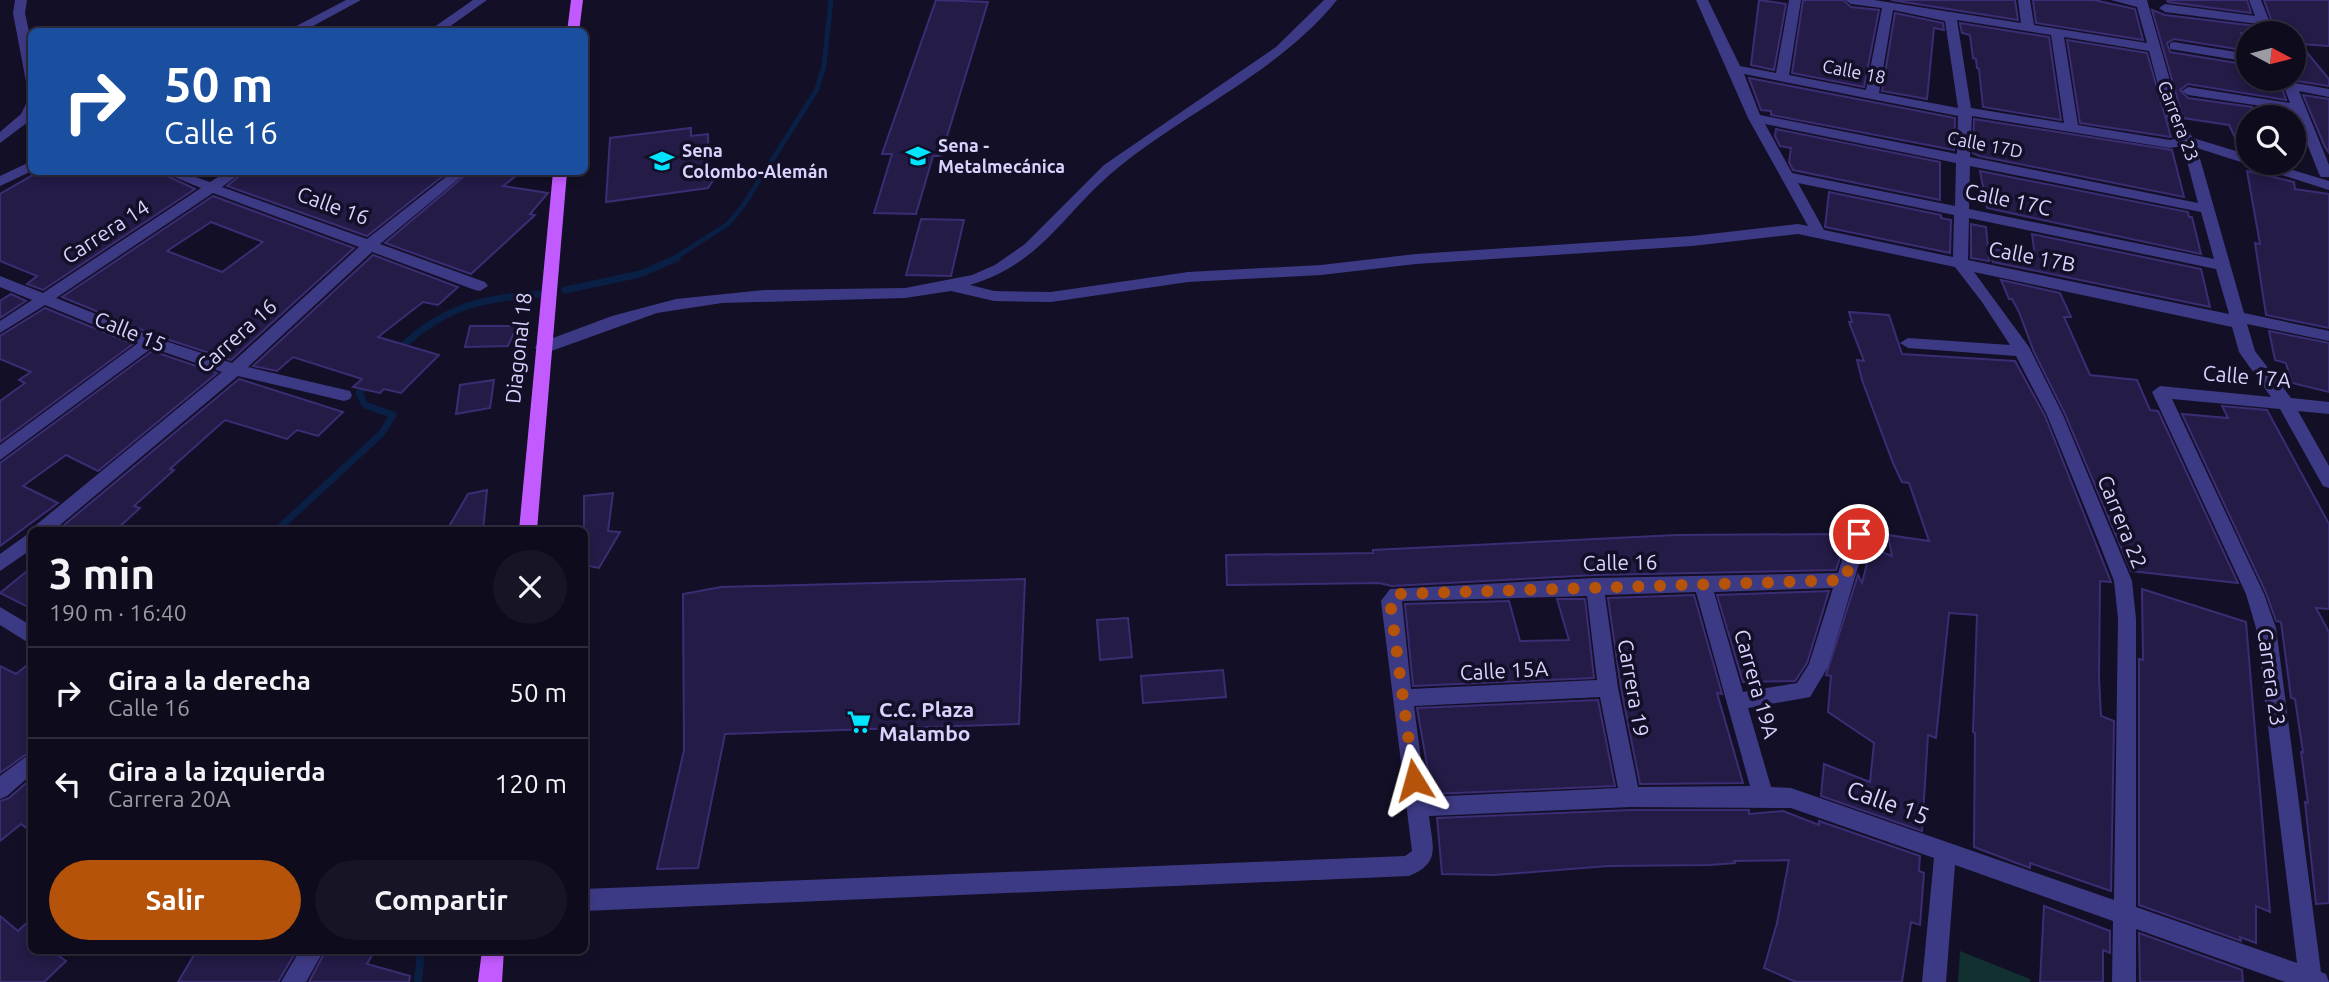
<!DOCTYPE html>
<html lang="es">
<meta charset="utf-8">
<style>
body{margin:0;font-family:Ubuntu,sans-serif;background:#171425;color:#f1f3f6;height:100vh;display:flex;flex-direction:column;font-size:26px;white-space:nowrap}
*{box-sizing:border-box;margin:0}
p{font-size:23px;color:#9b9ba3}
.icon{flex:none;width:38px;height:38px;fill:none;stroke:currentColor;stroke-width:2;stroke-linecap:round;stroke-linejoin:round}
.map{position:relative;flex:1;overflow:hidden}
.panel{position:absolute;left:28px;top:527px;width:560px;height:427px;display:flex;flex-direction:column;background:#0e0b1c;border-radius:10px;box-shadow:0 4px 10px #0003,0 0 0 2px #2e2b3b}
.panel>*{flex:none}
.banner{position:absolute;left:28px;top:28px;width:560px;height:147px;border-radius:10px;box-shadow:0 4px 10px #0003,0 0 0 2px #2e2b3b;background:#1a4fa0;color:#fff;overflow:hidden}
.needle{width:46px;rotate:97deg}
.buttons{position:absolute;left:2236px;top:21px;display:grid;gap:14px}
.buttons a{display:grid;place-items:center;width:70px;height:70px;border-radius:50%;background:#0e0b1c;box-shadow:0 4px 10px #0003,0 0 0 2px #2e2b3b;font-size:35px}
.pin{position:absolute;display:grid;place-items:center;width:60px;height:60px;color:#fff;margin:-30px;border:4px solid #fff;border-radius:50%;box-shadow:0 2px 7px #0007}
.me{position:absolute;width:77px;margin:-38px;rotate:352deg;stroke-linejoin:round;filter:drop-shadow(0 0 5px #0008)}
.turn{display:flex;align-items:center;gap:24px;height:147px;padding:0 21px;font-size:32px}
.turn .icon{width:91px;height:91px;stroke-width:2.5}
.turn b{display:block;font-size:49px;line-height:60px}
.round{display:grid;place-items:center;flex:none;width:74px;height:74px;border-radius:37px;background:#171425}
.summary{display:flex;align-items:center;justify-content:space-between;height:119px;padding:0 21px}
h1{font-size:42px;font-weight:700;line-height:52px}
.primary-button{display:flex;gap:14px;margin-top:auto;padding:14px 21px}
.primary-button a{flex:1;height:80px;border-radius:42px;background:#b45309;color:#fff;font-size:28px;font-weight:700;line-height:80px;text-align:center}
.primary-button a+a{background:#171425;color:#f1f3f6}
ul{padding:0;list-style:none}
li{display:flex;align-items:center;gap:21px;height:91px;padding:0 21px;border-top:2px solid #2e2b3b}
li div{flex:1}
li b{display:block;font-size:26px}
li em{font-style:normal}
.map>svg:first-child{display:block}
.green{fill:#12302f}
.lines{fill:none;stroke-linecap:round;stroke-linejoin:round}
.stream-far2{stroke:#0a1f44;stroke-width:5}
.stream-far1{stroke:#0a1f44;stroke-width:7}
.stream{stroke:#0a1f44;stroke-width:8}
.building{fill:#241b47;stroke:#3b2d73;stroke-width:2;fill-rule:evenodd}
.minor{fill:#3d3a85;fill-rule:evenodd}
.major{fill:#c25bff;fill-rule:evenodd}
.route{stroke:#b45309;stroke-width:12;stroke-dasharray:0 21.6}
.labels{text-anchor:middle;stroke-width:7;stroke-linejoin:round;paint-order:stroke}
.far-street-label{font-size:18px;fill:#d9d4ff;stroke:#130f26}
.far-poi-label{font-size:18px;font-weight:bold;fill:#d9d4ff;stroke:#130f26;text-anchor:start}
.street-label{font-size:21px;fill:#d9d4ff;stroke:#130f26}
.poi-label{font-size:21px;font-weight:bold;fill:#d9d4ff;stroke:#130f26;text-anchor:start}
.near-street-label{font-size:24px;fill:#d9d4ff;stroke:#130f26}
</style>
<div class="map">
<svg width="2329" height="982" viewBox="0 0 2329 982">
<rect width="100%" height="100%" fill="#130f26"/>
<path class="green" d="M 1960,951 L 2030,979 L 2030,982 L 1958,982 Z"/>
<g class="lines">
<path class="stream-far2" d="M 673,259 L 728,224 L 743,206 L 816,91 L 824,66 L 831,0"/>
<g class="stream-far1">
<path d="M 565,290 L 640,274 L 677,258"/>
<path d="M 399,349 C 444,307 480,298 540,294"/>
<path d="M 277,530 L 382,433 L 393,415 L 365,405 L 359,393 L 366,382"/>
</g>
<path class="stream" d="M 418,982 L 421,950"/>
</g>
<g class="building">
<path d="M 936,0 L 988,2 L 941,156 L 933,156 L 916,214 L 874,213 L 892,154 L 882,154 Z"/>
<path d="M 1759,0 L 1786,4 L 1774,70 L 1751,65 Z"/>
<path d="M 1803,0 L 1843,0 L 1851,7 L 1879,10 L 1864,87 L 1792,73 Z"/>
<path d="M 1891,0 L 2015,0 L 2018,20 Z"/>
<path d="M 2033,0 L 2094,0 L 2135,9 L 2143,40 L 2036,23 Z"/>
<path d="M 2167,0 L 2247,0 L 2251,13 L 2168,2 Z"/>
<path d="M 2264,0 L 2329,0 L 2329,46 L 2300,44 L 2329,79 L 2329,86 L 2297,81 L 2294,77 L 2294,33 L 2276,33 Z"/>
<path d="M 2152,10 L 2165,15 L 2256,26 L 2259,33 L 2241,33 L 2249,51 L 2174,39 L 2167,43 L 2170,52 L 2249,65 L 2249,79 L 2279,79 L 2286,100 L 2188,84 L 2180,90 L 2188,98 L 2252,107 L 2257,117 L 2249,117 L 2249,152 L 2241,150 L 2229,125 L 2183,118 Z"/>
<path d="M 1895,13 L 1943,23 L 1944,30 L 1934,28 L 1927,99 L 1882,91 Z"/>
<path d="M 1960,23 L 2049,37 L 2061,120 L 1983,107 L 1979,69 L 1977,68 L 1976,59 L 1973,58 L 1970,35 L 1962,33 Z"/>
<path d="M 2067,40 L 2147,53 L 2171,137 L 2080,123 Z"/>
<path d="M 1749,78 L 1955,118 L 1954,150 L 1771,115 L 1771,111 L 1761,110 Z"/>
<path d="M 2303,95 L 2329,99 L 2329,153 L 2325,147 Z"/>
<path d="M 1974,119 L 2172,150 L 2184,197 L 1979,156 L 1973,153 Z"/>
<path d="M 691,128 L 691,136 L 708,134 L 709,170 L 720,170 L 708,188 L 606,202 L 610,138 Z"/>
<path d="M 1776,129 L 1940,162 L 1940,200 L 1793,170 L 1789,162 L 1791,148 L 1780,146 L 1775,136 Z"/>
<path d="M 1980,171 L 2188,212 L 2189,217 L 2192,217 L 2201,254 L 1987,208 Z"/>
<path d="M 2247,171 L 2294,182 L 2295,189 L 2329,194 L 2329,328 L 2266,315 L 2255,243 L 2260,244 Z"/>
<path d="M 38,172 L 159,172 L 195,189 L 43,290 L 27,284 L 37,276 L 0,261 L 0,194 Z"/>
<path d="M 244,172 L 328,172 L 338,175 L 343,172 L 448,172 L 367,236 L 227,186 Z"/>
<path d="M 469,172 L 521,172 L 503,186 L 548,193 L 530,214 L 535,215 L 471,274 L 385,243 Z"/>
<path d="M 1829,192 L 1941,215 L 1941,218 L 1951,220 L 1950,253 L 1825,227 Z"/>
<path d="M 213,196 L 354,248 L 231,360 L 157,336 L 62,297 ZM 211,222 L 263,242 L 222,272 L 167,251 Z"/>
<path d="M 921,219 L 964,220 L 951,276 L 906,275 Z"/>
<path d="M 1971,224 L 1986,227 L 1988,248 L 2035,257 L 2032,234 L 2201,269 L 2210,307 L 1993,262 L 1988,252 L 1989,261 L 1971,258 Z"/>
<path d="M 373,255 L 458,287 L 438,305 L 423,302 L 378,337 L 439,355 L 401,393 L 384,389 L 380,393 L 353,387 L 362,379 L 293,357 L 277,371 L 253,366 Z"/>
<path d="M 2001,280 L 2060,293 L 2071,317 L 2064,317 L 2090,375 L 2137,380 L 2150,410 L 2158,411 L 2238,583 L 2131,571 L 2065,414 L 2034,352 L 2019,312 L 2012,299 L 2009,299 Z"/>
<path d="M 11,294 L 26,301 L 0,318 L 0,301 Z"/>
<path d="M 45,308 L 133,344 L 0,442 L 0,401 L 25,383 L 19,380 L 31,372 L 0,359 L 0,336 Z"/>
<path d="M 1849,312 L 1889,315 L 1902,354 L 2015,361 L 2045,416 L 2111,582 L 2100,581 L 2099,677 L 2101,716 L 2114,721 L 2111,891 L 2030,863 L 2030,868 L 1974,847 L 1975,733 L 1973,732 L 1977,615 L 1949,613 L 1936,738 L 1928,735 L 1922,831 L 1821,796 L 1824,764 L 1870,782 L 1874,743 L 1828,712 L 1831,676 L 1826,675 L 1858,575 L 1862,583 L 1871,548 L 1892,556 L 1888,535 L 1929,541 L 1909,483 L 1902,482 L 1893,463 L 1862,380 L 1857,360 L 1864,361 L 1849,322 L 1852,322 Z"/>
<path d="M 470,326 L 517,326 L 508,346 L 465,347 Z"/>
<path d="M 2269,331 L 2329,343 L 2329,392 L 2292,383 L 2286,363 L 2275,360 Z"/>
<path d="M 152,351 L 217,373 L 98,471 L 66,455 L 23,486 L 58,503 L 0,546 L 0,463 Z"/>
<path d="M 239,379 L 343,412 L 318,436 L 297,430 L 287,439 L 225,420 L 170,469 L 174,470 L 134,506 L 140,508 L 116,530 L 58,530 Z"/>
<path d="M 494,380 L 490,408 L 456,414 L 460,385 Z"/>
<path d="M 2222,406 L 2267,410 L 2329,524 L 2329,609 L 2316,608 L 2329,632 L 2329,903 L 2316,904 L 2305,802 L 2308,803 L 2301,752 L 2303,752 L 2295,699 L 2291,698 L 2281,622 L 2276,621 L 2266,593 L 2182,414 L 2228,418 Z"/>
<path d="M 487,490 L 483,530 L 447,530 L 468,494 Z"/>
<path d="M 613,493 L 608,531 L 620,532 L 599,568 L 584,565 L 584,496 Z"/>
<path d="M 1841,534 L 1845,542 L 1836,570 L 1595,575 L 1392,586 L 1379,583 L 1227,585 L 1226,555 L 1373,553 L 1373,550 L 1677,535 Z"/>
<path d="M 32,567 L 32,609 L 0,593 Z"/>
<path d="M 1025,579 L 1019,724 L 725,734 L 698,868 L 657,869 L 684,750 L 683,594 L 721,587 Z"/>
<path d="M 2142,589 L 2246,622 L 2270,912 L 2256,906 L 2256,943 L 2240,937 L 2241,941 L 2139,905 L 2139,659 L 2143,660 Z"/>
<path d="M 1829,591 L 1807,663 L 1795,681 L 1743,682 L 1717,595 Z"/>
<path d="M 1694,595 L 1722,694 L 1717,693 L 1743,783 L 1640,784 L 1621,688 L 1608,598 Z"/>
<path d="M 1557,599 L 1585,599 L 1594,678 L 1413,686 L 1405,604 L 1509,601 L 1520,641 L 1569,640 Z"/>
<path d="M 1128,618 L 1132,657 L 1100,660 L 1097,620 Z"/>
<path d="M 32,661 L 32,750 L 0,773 L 0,666 L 16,674 Z"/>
<path d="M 1223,670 L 1226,697 L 1143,703 L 1141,676 Z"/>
<path d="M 1598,700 L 1615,786 L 1432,794 L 1417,708 Z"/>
<path d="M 32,778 L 32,832 L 21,824 L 0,841 L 0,801 L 9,798 Z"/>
<path d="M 1630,810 L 1749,810 L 1749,814 L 1783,811 L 1819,825 L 1819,821 L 1920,856 L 1919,871 L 1924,873 L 1920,925 L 1911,922 L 1902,982 L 1796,982 L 1764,968 L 1777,923 L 1789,860 L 1734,861 L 1735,863 L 1709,865 L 1608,866 L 1494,875 L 1442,874 L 1437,818 Z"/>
<path d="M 2044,906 L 2110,931 L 2110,953 L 2103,950 L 2103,982 L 2040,982 Z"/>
<path d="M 0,916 L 18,931 L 32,918 L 32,950 L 51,950 L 66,961 L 44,982 L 0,982 Z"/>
<path d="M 2139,933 L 2242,970 L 2243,982 L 2140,982 Z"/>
<path d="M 197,950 L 297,950 L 278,982 L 178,982 Z"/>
<path d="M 326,950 L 375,950 L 367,964 L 410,976 L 409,982 L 309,982 Z"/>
</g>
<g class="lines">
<g class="minor">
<path d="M 15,0 L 27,0 L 25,13 L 32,46 L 32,86 L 26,82 L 13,13 Z"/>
<path d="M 346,0 L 361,0 L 302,32 L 285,32 Z"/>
<path d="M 473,0 L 487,0 L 442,32 L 427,32 Z"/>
<path d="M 1324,0 L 1337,0 C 1277,74 1186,111 1114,171 C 1062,215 1042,263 970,285 L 994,291 L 1051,292 L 1188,272 L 1321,265 L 1416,254 L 1692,236 L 1798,224 L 1808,226 L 1748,118 L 1696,0 L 1708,0 L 1740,66 L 1776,73 L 1789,0 L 1801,0 L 1789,75 L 1866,90 L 1882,8 L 1851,4 L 1845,0 L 1874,0 L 2021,23 L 2018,0 L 2030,0 L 2034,25 L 2147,43 L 2137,7 L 2111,0 L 2147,0 L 2182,123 L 2193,138 L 2249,155 L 2249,163 L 2270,163 L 2329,181 L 2329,190 L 2197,148 L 2244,313 L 2329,331 L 2329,341 L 2247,324 L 2255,351 L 2291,398 L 2329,402 L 2329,414 L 2298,411 L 2329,466 L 2329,488 L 2323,486 L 2280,409 L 2172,399 L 2264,594 L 2276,628 L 2321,972 L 2326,974 L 2329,982 L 2285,982 L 2136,929 L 2136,982 L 2112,982 L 2113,921 L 1955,865 L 1946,982 L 1922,982 L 1934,858 L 1791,808 L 1630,807 L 1429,816 C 1432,845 1442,863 1409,876 L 584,911 L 584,889 L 1405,856 L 1412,851 L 1381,601 L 1390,589 L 1595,578 L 1838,573 L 1850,534 L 1853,529 L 1865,529 L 1868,534 L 1828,667 L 1810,697 L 1748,708 L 1771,787 L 1791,788 L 2114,900 L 2118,619 L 2114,581 L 2098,540 L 2047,415 L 2016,356 L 1908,348 L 1900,343 L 1908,338 L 2010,345 L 1982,302 L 1955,267 L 1798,234 L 1692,246 L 1416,264 L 1321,275 L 1188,282 L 1051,302 L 994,301 L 951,291 L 905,298 L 722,303 L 657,313 L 543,354 L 535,348 L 537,344 L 612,316 L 676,299 L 765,290 L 905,288 L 972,275 L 995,265 L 1025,244 L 1104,165 L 1276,47 ZM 1893,10 L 1945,21 L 1958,108 L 1879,93 ZM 1957,20 L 2051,35 L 2064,123 L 1971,108 ZM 2064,37 L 2149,51 L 2168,123 L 2179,138 L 2170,140 L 2078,125 ZM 1744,74 L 1958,116 L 1957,154 L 1760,115 ZM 1972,116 L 2170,148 L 2183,146 L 2198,203 L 1970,157 ZM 1765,124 L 1956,163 L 1955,206 L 1792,173 ZM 1970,166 L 2201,212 L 2214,259 L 1969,209 ZM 1798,183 L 1954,215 L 1953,257 L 1824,230 ZM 1969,218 L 2216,269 L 2229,314 L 1968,260 ZM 1974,272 L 2232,327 L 2239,352 L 2271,397 L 2160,386 L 2152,392 L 2246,594 L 2256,628 L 2297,963 L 2136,907 L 2136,619 L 2132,581 L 2063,415 L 2029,347 ZM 1833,588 L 1809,664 L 1797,683 L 1743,692 L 1714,592 ZM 1696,592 L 1750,786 L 1638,787 L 1618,688 L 1605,595 ZM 1587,596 L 1597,680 L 1411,689 L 1402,601 ZM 1600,697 L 1618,788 L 1426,797 L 1414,706 Z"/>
<path d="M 2249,0 L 2261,0 L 2274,33 L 2262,33 L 2258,24 L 2165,12 L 2159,8 L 2165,4 L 2255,16 Z"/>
<path d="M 2174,42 L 2249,54 L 2249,62 L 2170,49 L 2170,43 Z"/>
<path d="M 2281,79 L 2293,79 L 2295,83 L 2329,89 L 2329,97 L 2299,91 L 2329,165 L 2329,177 L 2321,177 L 2319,174 L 2294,111 L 2188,95 L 2182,91 L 2188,87 L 2290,103 Z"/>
<path d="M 32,101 L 32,119 L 0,143 L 0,132 L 21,114 L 27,102 Z"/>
<path d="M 32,161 L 32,171 L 0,186 L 0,176 Z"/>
<path d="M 162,172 L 181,172 L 210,182 L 226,172 L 242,172 L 222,187 L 367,239 L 452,172 L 467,172 L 380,244 L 485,282 L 488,286 L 480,291 L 475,290 L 372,252 L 248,367 L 350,391 L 352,395 L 350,399 L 344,401 L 238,376 L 54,530 L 33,530 L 36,525 L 222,372 L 152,348 L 0,460 L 0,445 L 138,343 L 45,305 L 0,333 L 0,321 L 32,300 L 0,287 L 0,276 L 43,293 L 201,188 ZM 213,193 L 359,247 L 232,363 L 156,338 L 56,298 Z"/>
<path d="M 32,531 L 32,549 L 0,571 L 0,554 Z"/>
<path d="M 0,607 L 32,626 L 32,645 L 0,625 Z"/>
<path d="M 32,752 L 32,774 L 7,796 L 0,799 L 0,776 Z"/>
<path d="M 300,950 L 324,950 L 306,982 L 281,982 Z"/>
</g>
<g class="major">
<path d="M 571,0 L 583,0 L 579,32 L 567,32 Z"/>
<path d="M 553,172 L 567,172 L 537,530 L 519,530 Z"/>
<path d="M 482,950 L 504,950 L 502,982 L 478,982 Z"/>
</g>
</g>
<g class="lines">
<path class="route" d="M 1414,780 L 1390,601 L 1397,594 L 1845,580 L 1859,534"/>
</g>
<defs>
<g id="university-bare" transform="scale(1.89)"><path d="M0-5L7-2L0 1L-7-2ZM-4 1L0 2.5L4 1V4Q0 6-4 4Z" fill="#00e5ff" stroke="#130f26" stroke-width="2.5" paint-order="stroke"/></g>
<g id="supermarket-bare" transform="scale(1.89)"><path d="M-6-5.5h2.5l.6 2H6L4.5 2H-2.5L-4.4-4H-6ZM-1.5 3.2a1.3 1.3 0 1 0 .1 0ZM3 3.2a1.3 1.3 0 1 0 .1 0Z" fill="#00e5ff" stroke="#130f26" stroke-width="2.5" paint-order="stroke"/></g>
</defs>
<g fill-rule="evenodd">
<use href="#university-bare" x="918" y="156"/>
<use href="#university-bare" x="662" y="161"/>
<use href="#supermarket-bare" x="859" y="722"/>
</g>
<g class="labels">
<g class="far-street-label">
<text transform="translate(1854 72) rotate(11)" y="6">Calle 18</text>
<text transform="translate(2178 121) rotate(69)" y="6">Carrera 23</text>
<text transform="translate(1985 145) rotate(11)" y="6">Calle 17D</text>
</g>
<g class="far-poi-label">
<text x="938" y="152">Sena -<tspan x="938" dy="21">Metalmecánica</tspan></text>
<text x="682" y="157">Sena<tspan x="682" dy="21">Colombo-Alemán</tspan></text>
</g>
<g class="street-label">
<text transform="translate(2008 200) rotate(12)" y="7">Calle 17C</text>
<text transform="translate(333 206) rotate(20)" y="7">Calle 16</text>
<text transform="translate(106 232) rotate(-33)" y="7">Carrera 14</text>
<text transform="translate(2032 257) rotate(11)" y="7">Calle 17B</text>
<text transform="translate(130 332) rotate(22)" y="7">Calle 15</text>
<text transform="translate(237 336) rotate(-42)" y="7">Carrera 16</text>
<text transform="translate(519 348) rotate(-84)" y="7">Diagonal 18</text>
<text transform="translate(2247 377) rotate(5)" y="7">Calle 17A</text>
<text transform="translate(2122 522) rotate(68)" y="7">Carrera 22</text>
<text transform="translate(1620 563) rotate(-1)" y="7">Calle 16</text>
<text transform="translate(1504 671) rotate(-3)" y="7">Calle 15A</text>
<text transform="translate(2271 677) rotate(82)" y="7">Carrera 23</text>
<text transform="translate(1756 684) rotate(74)" y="7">Carrera 19A</text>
<text transform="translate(1633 688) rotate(80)" y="7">Carrera 19</text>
</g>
<g class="poi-label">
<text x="879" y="717">C.C. Plaza<tspan x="879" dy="24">Malambo</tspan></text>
</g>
<g class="near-street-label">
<text transform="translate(1888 803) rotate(20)" y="8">Calle 15</text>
</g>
</g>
</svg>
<div class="buttons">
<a><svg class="needle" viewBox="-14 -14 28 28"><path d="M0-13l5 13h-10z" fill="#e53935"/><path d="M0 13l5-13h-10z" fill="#9b9ba3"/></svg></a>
<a><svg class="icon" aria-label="search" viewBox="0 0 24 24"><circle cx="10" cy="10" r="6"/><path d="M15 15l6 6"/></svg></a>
</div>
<div class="pin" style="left:1859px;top:534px;background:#d93025"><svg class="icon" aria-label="arrive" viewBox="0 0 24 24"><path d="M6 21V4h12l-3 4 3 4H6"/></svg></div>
<svg class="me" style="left:1414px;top:780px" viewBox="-20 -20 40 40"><path d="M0-17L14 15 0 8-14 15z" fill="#b45309" stroke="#fff" stroke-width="4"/></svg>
<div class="banner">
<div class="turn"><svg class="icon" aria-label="right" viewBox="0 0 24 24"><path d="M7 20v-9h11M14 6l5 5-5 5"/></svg><div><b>50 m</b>Calle 16</div></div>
</div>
<section class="panel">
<div class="summary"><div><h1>3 min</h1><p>190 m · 16:40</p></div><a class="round"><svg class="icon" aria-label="close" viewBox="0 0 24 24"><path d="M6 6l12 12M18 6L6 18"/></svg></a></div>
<ul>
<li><svg class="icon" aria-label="right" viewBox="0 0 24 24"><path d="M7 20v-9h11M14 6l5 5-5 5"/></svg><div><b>Gira a la derecha</b><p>Calle 16</p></div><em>50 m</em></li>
<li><svg class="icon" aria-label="left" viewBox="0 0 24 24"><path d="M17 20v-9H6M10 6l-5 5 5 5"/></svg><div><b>Gira a la izquierda</b><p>Carrera 20A</p></div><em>120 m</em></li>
</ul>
<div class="primary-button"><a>Salir</a><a>Compartir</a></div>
</section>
</div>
